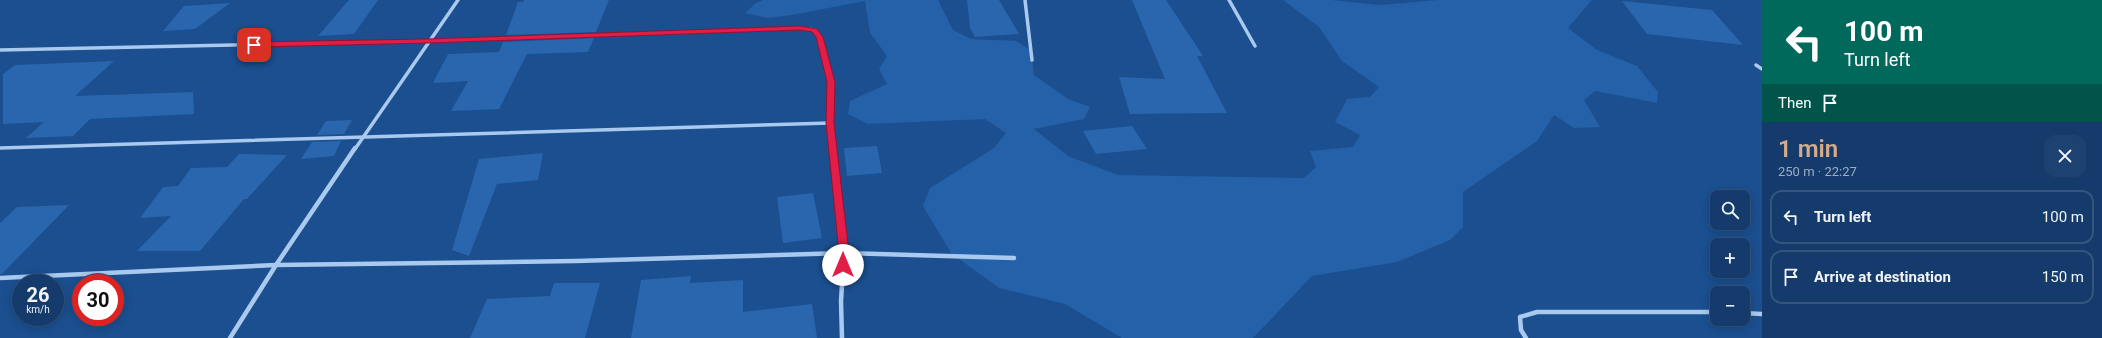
<!DOCTYPE html>
<meta charset="utf-8">
<style>
body{margin:0;font-family:Roboto,sans-serif;background:#1d4271;color:#f1f3f6;height:100vh;display:flex;flex-direction:column;font-size:15px;white-space:nowrap}
*{box-sizing:border-box;margin:0}
p{font-size:13px;color:#9dadc1}
.icon{flex:none;width:22px;height:22px;fill:none;stroke:currentColor;stroke-width:2;stroke-linecap:round;stroke-linejoin:round}
.map{position:relative;flex:1;overflow:hidden}
.panel{display:flex;flex-direction:column;background:#143b6b;width:340px}
.panel>*{flex:none}
.top-card{background:#00695c;color:#fff;overflow:hidden}
.fabs{position:absolute;left:1710px;top:190px;display:grid;gap:8px}
.fabs a{display:grid;place-items:center;width:40px;height:40px;border-radius:8px;background:#143b6b;box-shadow:0 2px 10px #0003,0 0 0 1px #33557e;font-size:20px}
.speed{position:absolute;left:12px;top:274px;display:flex;gap:8px;font-size:20px;font-weight:700;text-align:center}
.speed>*{display:grid;place-content:center;width:52px;height:52px;border-radius:50%;background:#143b6b;box-shadow:0 2px 10px #0003,0 0 0 1px #33557e;line-height:1}
.speed small{font-size:10px;font-weight:400}
.speed .limit{border:6px solid #d22;background:#fff;color:#111}
.pin{position:absolute;display:grid;place-items:center;width:34px;height:34px;color:#fff;margin:-17px;border-radius:8px;box-shadow:0 2px 6px #0006}
.me{position:absolute;width:44px;margin:-22px;rotate:0deg;stroke-linejoin:round;filter:drop-shadow(0 0 3px #0008)}
.turn{display:flex;align-items:center;gap:14px;height:84px;padding:0 16px;font-size:18px}
.turn .icon{width:52px;height:52px;stroke-width:2.5}
.turn b{display:block;font-size:28px;line-height:34px}
.then{display:flex;align-items:center;height:38px;padding:0 16px;background:#0003;gap:8px;font-size:15px}
.round{display:grid;place-items:center;flex:none;width:42px;height:42px;border-radius:12px;background:#1d4271}
.summary{display:flex;align-items:center;justify-content:space-between;height:68px;padding:0 16px}
h1{font-size:24px;font-weight:600;line-height:30px;color:#d6ab8b}
ul{padding:0;list-style:none}
li{display:flex;align-items:center;gap:12px;height:54px;margin:0 8px 6px;padding:0 8px;border:2px solid #33557e;border-radius:12px}
li div{flex:1}
li b{display:block;font-size:15px}
li em{font-style:normal}
main{display:flex;flex:1;min-height:0}
.map>svg:first-child{display:block}
.green{fill:#2461a8}
.building{fill:#2a66ad}
.lines{fill:none;stroke-linecap:round;stroke-linejoin:round}
.minor-far1{stroke:#a9c9ee;stroke-width:3.5}
.minor{stroke:#a9c9ee;stroke-width:4.5}
.route{fill:#e11d48;stroke:#92132f}
</style>
<main>
<div class="map">
<svg width="1762" height="338" viewBox="0 0 1762 338">
<rect width="100%" height="100%" fill="#1b4f8f"/>
<path class="green" d="M 763,0 L 938,0 L 953,30 L 971,39 L 1016,41 L 1031,50 L 1034,75 L 1068,99 L 1090,107 L 1084,119 L 1034,129 L 1068,156 L 1118,175 L 1304,178 L 1316,167 L 1310,151 L 1353,147 L 1360,135 L 1335,122 L 1347,99 L 1370,97 L 1379,87 L 1342,61 L 1319,27 L 1283,0 L 1331,0 L 1380,5 L 1438,0 L 1592,0 L 1568,28 L 1597,50 L 1637,66 L 1658,92 L 1657,103 L 1595,91 L 1584,100 L 1600,127 L 1574,128 L 1554,115 L 1537,141 L 1463,192 L 1463,227 L 1450,240 L 1397,262 L 1312,276 L 1253,338 L 1122,338 L 1065,304 L 999,288 L 951,253 L 923,206 L 930,188 L 994,148 L 1006,133 L 985,119 L 868,124 L 848,114 L 850,101 L 887,84 L 879,69 L 887,56 L 870,33 L 865,1 L 792,15 L 767,18 L 745,13 L 756,3 Z"/>
<g class="building">
<path d="M 349,0 L 378,0 L 354,34 L 318,36 Z"/>
<path d="M 524,0 L 609,0 L 596,32 L 506,35 L 518,2 L 523,2 Z"/>
<path d="M 967,0 L 999,0 L 1019,34 L 975,37 L 970,28 Z"/>
<path d="M 1132,0 L 1166,0 L 1203,56 L 1197,56 L 1227,113 L 1130,114 L 1119,77 L 1165,79 Z"/>
<path d="M 1622,1 L 1712,10 L 1743,45 L 1647,34 Z"/>
<path d="M 230,3 L 195,29 L 163,31 L 184,6 Z"/>
<path d="M 594,38 L 588,52 L 527,54 L 499,109 L 451,111 L 468,81 L 433,83 L 448,54 L 499,52 L 503,42 Z"/>
<path d="M 114,61 L 75,96 L 193,92 L 194,114 L 90,119 L 73,136 L 26,138 L 44,122 L 3,124 L 3,74 L 15,65 Z"/>
<path d="M 352,120 L 344,134 L 317,135 L 326,121 Z"/>
<path d="M 1132,126 L 1147,149 L 1096,154 L 1083,131 Z"/>
<path d="M 341,141 L 334,156 L 301,159 L 312,142 Z"/>
<path d="M 877,146 L 882,173 L 847,176 L 844,148 Z"/>
<path d="M 543,153 L 538,180 L 497,184 L 469,256 L 452,250 L 479,159 Z"/>
<path d="M 239,154 L 287,155 L 247,199 L 244,199 L 200,251 L 137,251 L 171,216 L 140,218 L 163,187 L 178,186 L 191,168 L 227,167 Z"/>
<path d="M 813,193 L 822,238 L 783,243 L 777,197 Z"/>
<path d="M 69,205 L 2,274 L 0,274 L 0,223 L 17,207 Z"/>
<path d="M 691,276 L 690,283 L 743,280 L 743,312 L 812,304 L 817,338 L 631,338 L 641,280 Z"/>
<path d="M 554,283 L 600,283 L 585,338 L 470,338 L 487,299 L 550,296 Z"/>
</g>
<g class="lines">
<g class="minor-far1">
<path d="M 1025,0 L 1032,60"/>
<path d="M 1229,0 L 1255,46"/>
<path d="M 0,50 L 428,41 L 800,28 L 815,30 C 836,66 829,110 833,149"/>
<path d="M 1756,65 L 1762,69"/>
<path d="M 0,148 L 830,123"/>
<path d="M 355,149 L 458,0"/>
</g>
<g class="minor">
<path d="M 833,148 L 844,253 L 841,301 L 842,338"/>
<path d="M 0,278 L 276,265 L 576,261 L 844,253 L 1014,258"/>
<path d="M 1743,313 L 1762,314"/>
<path d="M 230,338 L 276,265 L 355,148"/>
<path d="M 1526,338 L 1521,330 L 1520,317 L 1537,312 L 1717,312"/>
</g>
</g>
<path class="route" d="M 800,26 L 817,29 L 823,37 L 835,82 L 834,123 L 849,253 L 848,265 L 843,269 L 838,265 L 839,253 L 826,123 L 827,82 L 816,37 L 812,32 L 800,30 L 428,43 L 254,47 L 250,45 L 254,42 L 428,39 Z"/>
</svg>
<div class="fabs">
<a><svg class="icon" aria-label="search" viewBox="0 0 24 24"><circle cx="10" cy="10" r="6"/><path d="M15 15l6 6"/></svg></a>
<a>+</a>
<a>−</a>
</div>
<div class="speed"><div>26<small>km/h</small></div><div class="limit">30</div></div>
<div class="pin" style="left:254px;top:45px;background:#d93025"><svg class="icon" aria-label="arrive" viewBox="0 0 24 24"><path d="M6 21V4h12l-3 4 3 4H6"/></svg></div>
<svg class="me" style="left:843px;top:265px" viewBox="-20 -20 40 40"><circle r="19" fill="#fff"/><path d="M0-13L10 11 0 6-10 11z" fill="#e11d48"/></svg>
</div>
<section class="panel">
<div class="top-card">
<div class="turn"><svg class="icon" aria-label="left" viewBox="0 0 24 24"><path d="M17 20v-9H6M10 6l-5 5 5 5"/></svg><div><b>100 m</b>Turn left</div></div>
<div class="then">Then<svg class="icon" aria-label="arrive" viewBox="0 0 24 24"><path d="M6 21V4h12l-3 4 3 4H6"/></svg></div>
</div>
<div class="summary"><div><h1>1 min</h1><p>250 m · 22:27</p></div><a class="round"><svg class="icon" aria-label="close" viewBox="0 0 24 24"><path d="M6 6l12 12M18 6L6 18"/></svg></a></div>
<ul>
<li><svg class="icon" aria-label="left" viewBox="0 0 24 24"><path d="M17 20v-9H6M10 6l-5 5 5 5"/></svg><div><b>Turn left</b></div><em>100 m</em></li>
<li><svg class="icon" aria-label="arrive" viewBox="0 0 24 24"><path d="M6 21V4h12l-3 4 3 4H6"/></svg><div><b>Arrive at destination</b></div><em>150 m</em></li>
</ul>
</section>
</main>
